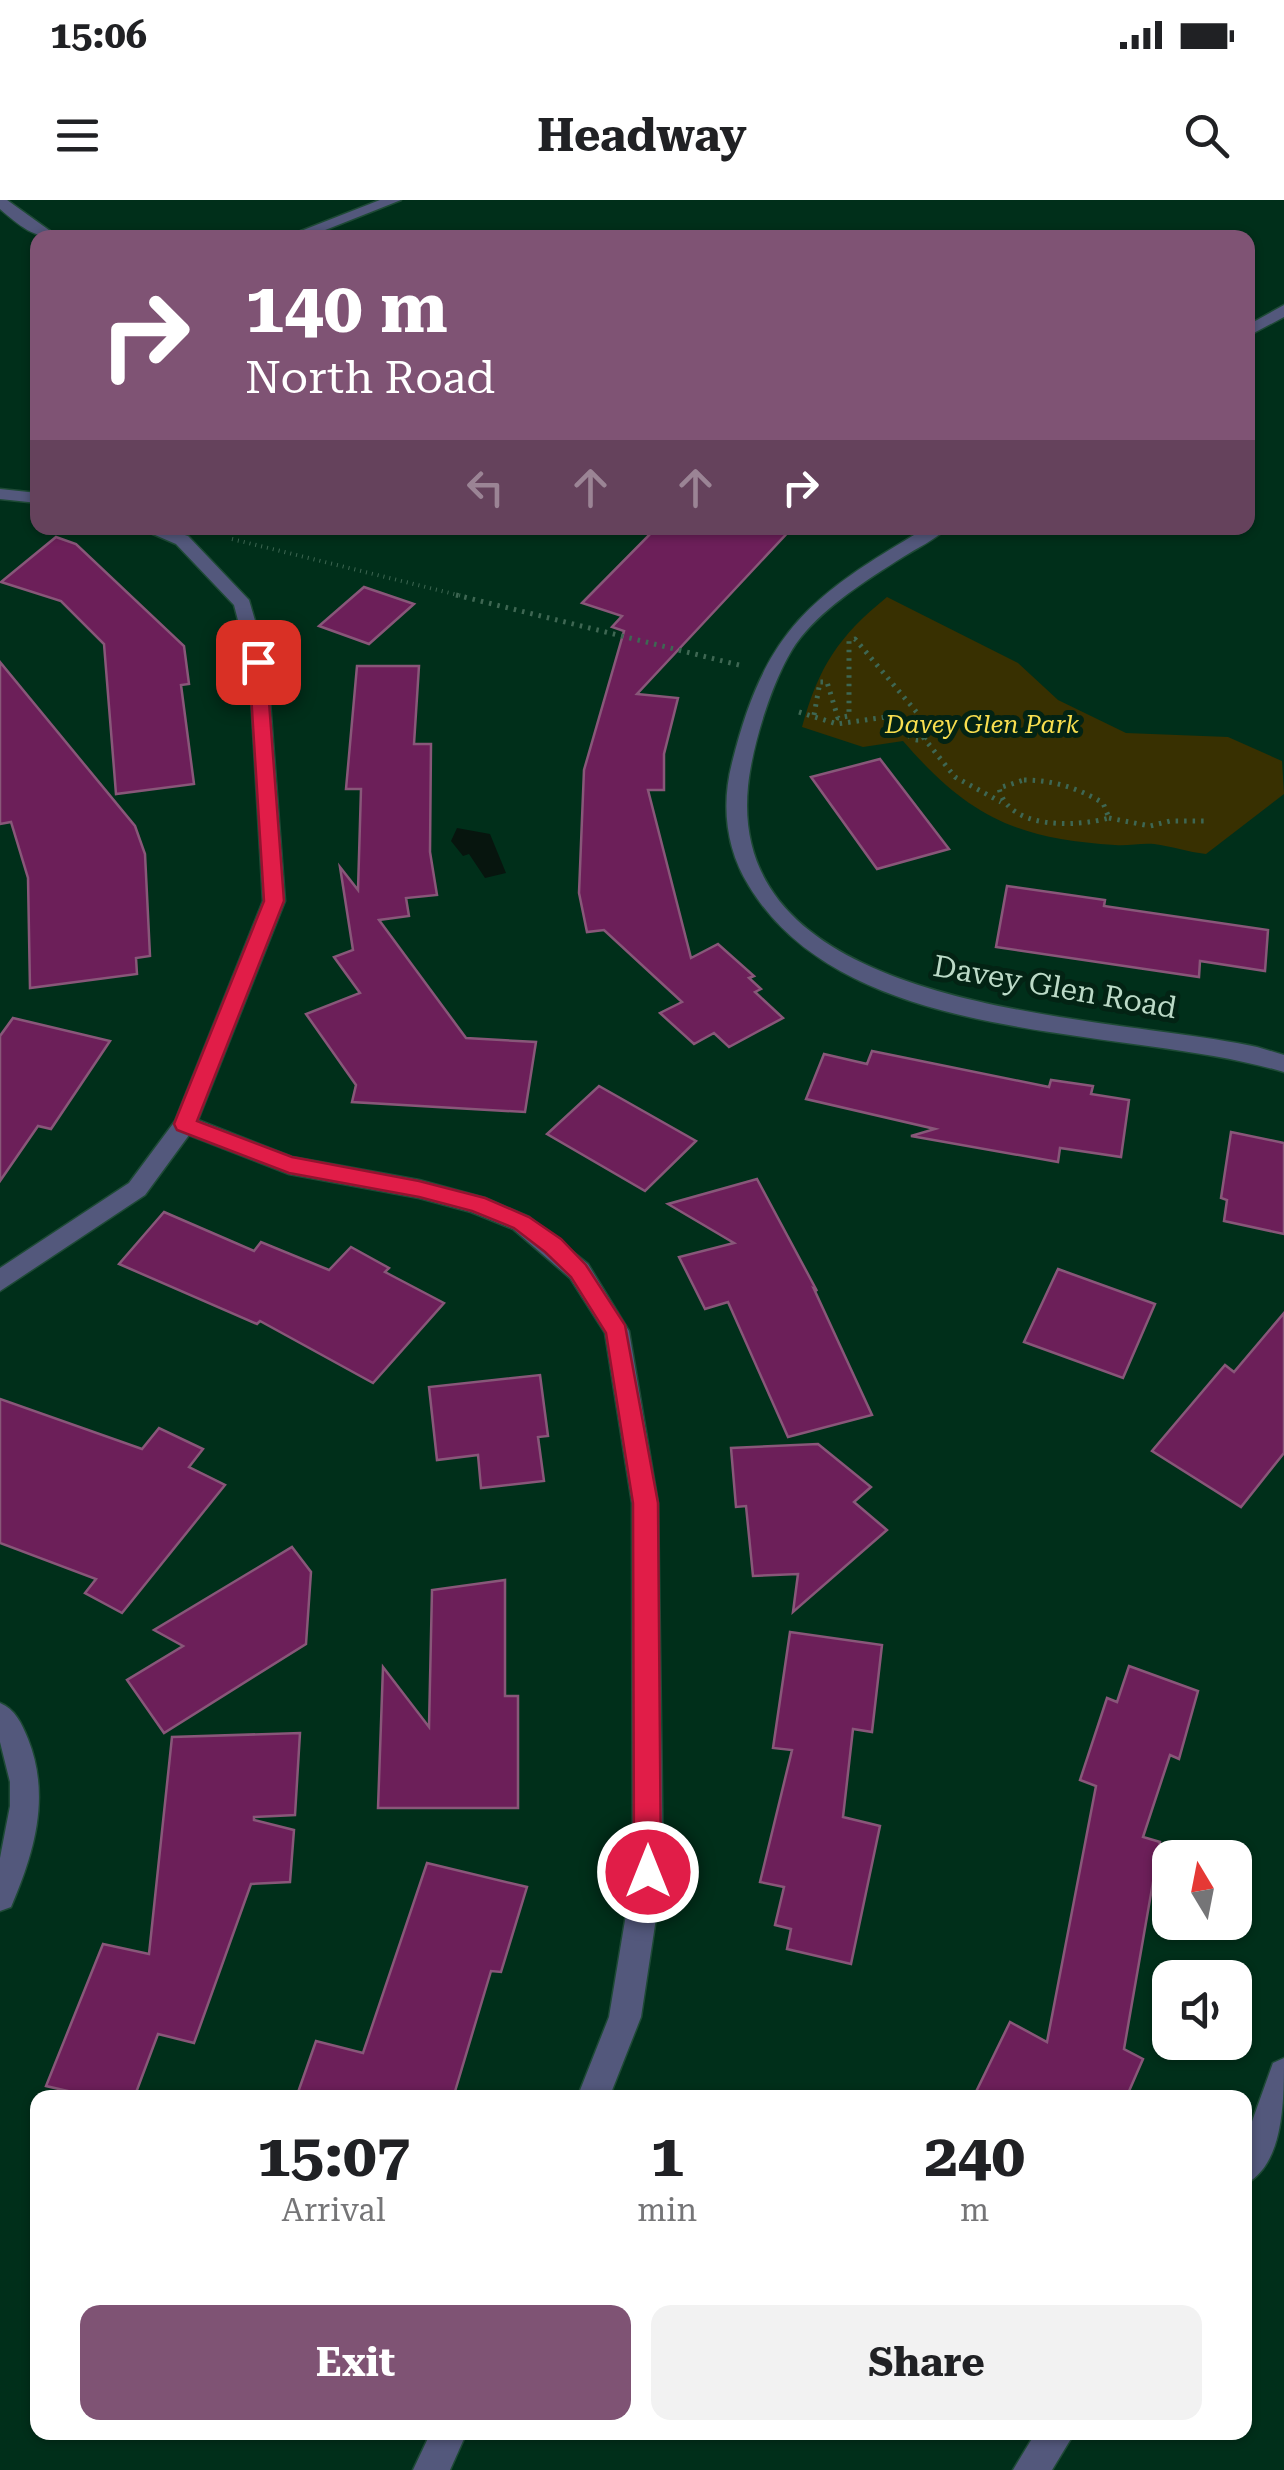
<!DOCTYPE html>
<style>
body{margin:0;font-family:"Roboto Serif",serif;background:#f2f2f2;color:#202124;height:100vh;display:flex;flex-direction:column;font-size:38px;white-space:nowrap}
*{box-sizing:border-box;margin:0}
p{font-size:32px;color:#757577}
.icon{flex:none;width:55px;height:55px;fill:none;stroke:currentColor;stroke-width:2;stroke-linecap:round;stroke-linejoin:round}
.map{position:relative;flex:1;overflow:hidden}
.drawer{position:absolute;left:30px;top:1890px;width:1222px;height:350px;display:flex;flex-direction:column;background:#fff;border-radius:20px;box-shadow:0 2px 8px #0004}
.drawer>*{flex:none}
.guide{position:absolute;left:30px;top:30px;width:1225px;height:305px;border-radius:20px;box-shadow:0 2px 8px #0004;background:#7f5374;color:#fff;overflow:hidden}
.needle{width:65px;rotate:350deg}
.buttons{position:absolute;left:1152px;top:1640px;display:grid;gap:20px}
.buttons a{display:grid;place-items:center;width:100px;height:100px;border-radius:20px;background:#fff;box-shadow:0 2px 8px #0004;font-size:50px}
.pin{position:absolute;display:grid;place-items:center;width:85px;height:85px;color:#fff;margin:-42px;border-radius:20px;box-shadow:0 5px 15px #0006}
.me{position:absolute;width:110px;margin:-55px;rotate:0deg;stroke-linejoin:round;filter:drop-shadow(0 0 8px #0008)}
.turn{display:flex;align-items:center;gap:35px;height:210px;padding:0 50px;font-size:45px}
.turn .icon{width:130px;height:130px;stroke-width:2.5}
.turn b{display:block;font-size:70px;line-height:85px}
.lanes{display:flex;align-items:center;height:95px;padding:0 50px;background:#0003;justify-content:center;gap:50px;direction:ltr}
.lanes .off{opacity:.35}
.eta{display:flex;justify-content:space-evenly;align-items:center;height:170px;text-align:center}
.eta b{font-size:60px;font-weight:700;line-height:70px}
.cta{display:flex;gap:20px;margin-top:auto;padding:20px 50px}
.cta a{flex:1;height:115px;border-radius:20px;background:#7f5374;color:#fff;font-size:40px;font-weight:700;line-height:115px;text-align:center}
.cta a+a{background:#f2f2f2;color:#202124}
.status{display:flex;justify-content:space-between;align-items:center;height:70px;padding:0 50px;background:#fff;direction:ltr}
.status svg{height:28px;fill:currentColor}
header{display:flex;justify-content:space-between;align-items:center;height:130px;padding:0 50px;background:#fff;font-size:45px;font-weight:700}
.map>svg:first-child{display:block}
.green{fill:#383001}
.water{fill:#07150e}
.building{fill:#6c1f59;stroke:#885779;stroke-width:2.5}
.lines{fill:none;stroke-linecap:round;stroke-linejoin:round}
.minor-casing{stroke:#1e4a36;stroke-width:3}
.path-far1{stroke:#3e6753;stroke-width:4;stroke-dasharray:1 5;stroke-linecap:butt}
.path{stroke:#3e6753;stroke-width:5;stroke-dasharray:2.5 6;stroke-linecap:butt}
.minor{fill:#53587c;fill-rule:evenodd}
.route{fill:#e11d48;stroke:#92132f;stroke-width:2.5}
.labels{text-anchor:middle;stroke-width:10;stroke-linejoin:round;paint-order:stroke}
.far-park-label{font-size:25px;font-style:italic;fill:#f8de4f;stroke:#032314}
.street-label{font-size:30px;fill:#bcdac7;stroke:#032314}
</style>
<div class="status"><b>15:06</b><svg viewBox="0 0 49 12"><path d="M0 12V9h3v3zM5 12V6h3v6zM10 12V3h3v9zM15 12V0h3v12zM26 1h20v11H26zM47 4h2v5h-2z"/></svg></div>
<header><svg class="icon" aria-label="menu" viewBox="0 0 24 24"><path d="M4 6h16M4 12h16M4 18h16"/></svg>Headway<svg class="icon" aria-label="search" viewBox="0 0 24 24"><circle cx="10" cy="10" r="6"/><path d="M15 15l6 6"/></svg></header>
<div class="map">
<svg width="1284" height="2270" viewBox="0 0 1284 2270">
<rect width="100%" height="100%" fill="#002f1a"/>
<path class="green" d="M 887,397 L 1018,463 L 1058,500 L 1126,533 L 1228,537 L 1282,561 L 1284,594 L 1206,654 C 1188,652 1171,646 1154,644 C 1141,643 1128,646 1115,645 C 1016,639 968,616 903,541 L 863,547 L 802,527 C 819,466 838,437 887,397 Z"/>
<path class="water" d="M 457,628 L 490,634 L 506,673 L 485,678 L 469,654 L 463,656 L 451,641 Z"/>
<g class="building">
<path d="M 656,328 L 792,328 L 637,494 L 678,498 L 664,554 L 664,590 L 648,590 L 691,758 L 718,744 L 754,776 L 749,778 L 761,789 L 755,792 L 783,818 L 729,847 L 714,833 L 694,844 L 660,813 L 682,802 L 604,730 L 587,732 L 579,693 L 584,570 L 624,431 L 612,427 L 622,416 L 582,403 Z"/>
<path d="M 56,337 L 76,344 L 184,446 L 189,484 L 181,485 L 194,584 L 116,594 L 104,444 L 61,401 L 1,382 Z"/>
<path d="M 364,387 L 414,404 L 369,444 L 319,426 Z"/>
<path d="M 0,462 L 135,626 L 145,654 L 150,756 L 136,758 L 137,774 L 30,788 L 28,678 L 11,622 L 0,624 Z"/>
<path d="M 357,466 L 419,466 L 414,544 L 431,544 L 430,652 L 437,695 L 406,698 L 409,716 L 379,720 L 466,838 L 536,842 L 525,912 L 352,902 L 356,885 L 306,814 L 360,793 L 334,757 L 353,750 L 340,667 L 358,690 L 361,589 L 346,589 Z"/>
<path d="M 880,559 L 949,649 L 877,669 L 811,577 Z"/>
<path d="M 1007,686 L 1105,700 L 1104,706 L 1268,730 L 1265,771 L 1200,761 L 1199,777 L 996,747 Z"/>
<path d="M 13,818 L 110,841 L 51,929 L 38,926 L 0,981 L 0,836 Z"/>
<path d="M 872,851 L 1049,887 L 1051,880 L 1093,886 L 1091,894 L 1129,900 L 1121,957 L 1060,948 L 1058,962 L 911,936 L 935,929 L 806,899 L 824,854 L 867,864 Z"/>
<path d="M 599,886 L 696,941 L 645,991 L 547,934 Z"/>
<path d="M 1231,932 L 1284,943 L 1284,1034 L 1224,1021 L 1227,1000 L 1221,998 Z"/>
<path d="M 757,979 L 817,1091 L 814,1089 L 872,1215 L 788,1237 L 728,1102 L 705,1109 L 679,1057 L 734,1043 L 668,1004 Z"/>
<path d="M 164,1012 L 254,1051 L 261,1042 L 329,1070 L 351,1047 L 389,1068 L 385,1072 L 444,1103 L 373,1183 L 260,1121 L 257,1124 L 119,1064 Z"/>
<path d="M 1058,1069 L 1155,1104 L 1123,1178 L 1024,1142 Z"/>
<path d="M 1284,1113 L 1284,1253 L 1241,1307 L 1152,1251 L 1225,1165 L 1234,1172 Z"/>
<path d="M 540,1175 L 548,1236 L 538,1237 L 544,1281 L 481,1288 L 478,1255 L 437,1260 L 429,1187 Z"/>
<path d="M 0,1199 L 142,1249 L 159,1228 L 203,1249 L 189,1267 L 225,1285 L 122,1413 L 85,1393 L 96,1379 L 0,1343 Z"/>
<path d="M 818,1244 L 871,1287 L 854,1302 L 887,1330 L 793,1412 L 798,1374 L 753,1376 L 746,1306 L 736,1307 L 731,1248 Z"/>
<path d="M 292,1347 L 311,1372 L 306,1444 L 164,1533 L 127,1480 L 183,1446 L 154,1430 Z"/>
<path d="M 505,1380 L 505,1496 L 518,1496 L 518,1608 L 378,1608 L 383,1467 L 429,1527 L 432,1390 Z"/>
<path d="M 790,1432 L 882,1445 L 872,1532 L 853,1529 L 843,1617 L 880,1626 L 851,1764 L 787,1749 L 791,1729 L 775,1725 L 784,1687 L 760,1682 L 792,1550 L 773,1548 Z"/>
<path d="M 1129,1466 L 1198,1491 L 1179,1559 L 1170,1555 L 1143,1637 L 1160,1642 L 1124,1849 L 1143,1859 L 1126,1898 L 973,1898 L 1010,1822 L 1047,1842 L 1096,1586 L 1080,1580 L 1107,1498 L 1117,1502 Z"/>
<path d="M 300,1533 L 295,1615 L 254,1617 L 254,1620 L 294,1630 L 290,1682 L 251,1684 L 194,1843 L 158,1834 L 134,1898 L 98,1898 L 46,1886 L 103,1744 L 149,1754 L 172,1537 Z"/>
<path d="M 427,1663 L 527,1687 L 501,1772 L 491,1771 L 453,1898 L 296,1898 L 316,1841 L 363,1853 Z"/>
</g>
<g class="lines">
<g class="minor-casing">
<g id="minor">
<path d="M 0,0 L 7,0 L 60,38 C 33,38 20,26 0,9 Z"/>
<path d="M 380,0 L 401,0 L 305,38 L 283,38 Z"/>
<path d="M 1284,105 L 1284,117 L 1248,136 L 1248,125 Z"/>
<path d="M 0,289 L 38,293 L 38,303 L 0,299 Z"/>
<path d="M 139,328 L 163,328 L 188,336 L 249,400 L 267,462 L 285,701 L 198,920 L 292,957 L 419,980 L 485,998 L 529,1017 L 588,1064 L 629,1131 L 658,1303 L 663,1672 L 641,1817 L 609,1898 L 577,1898 L 609,1817 L 633,1672 L 632,1303 L 605,1133 L 570,1078 L 513,1029 L 471,1012 L 419,998 L 289,974 L 189,935 L 145,995 L 0,1091 L 0,1068 L 129,983 L 175,921 L 263,701 L 249,462 L 234,405 L 176,344 Z"/>
<path d="M 926,328 L 947,328 C 935,340 917,348 903,357 C 867,380 828,404 801,437 C 775,469 752,545 748,586 C 725,817 1107,814 1257,847 L 1284,855 L 1284,872 C 1122,824 848,849 749,686 C 726,649 721,606 732,563 C 765,429 812,395 926,328 Z"/>
<path d="M 0,1503 C 15,1509 22,1524 28,1539 C 51,1597 34,1653 11,1707 L 0,1711 L 0,1658 L 10,1606 L 10,1582 L 0,1542 Z"/>
<path d="M 1284,1858 C 1284,1899 1284,1965 1245,1984 L 1245,1941 L 1273,1863 Z"/>
<path d="M 431,2232 L 467,2232 L 450,2270 L 413,2270 Z"/>
<path d="M 1036,2232 L 1075,2232 L 1052,2270 L 1013,2270 Z"/>
</g>
</g>
<path class="path-far1" d="M 232,339 L 466,397"/>
<g class="path">
<path d="M 456,395 L 739,465"/>
<path d="M 799,512 L 837,524 L 886,517 L 908,523"/>
<path d="M 814,515 L 820,482 L 827,482 L 838,518 L 849,516 L 849,441 L 855,439 L 924,521"/>
<circle cx="918" cy="529" r="11"/>
<path d="M 923,537 L 955,577 L 1001,602"/>
<path d="M 1024,580 C 1053,580 1078,588 1103,603 L 1109,618 C 1076,627 1008,630 999,588 Z"/>
<path d="M 1109,618 L 1150,626 L 1170,621 L 1209,621"/>
</g>
<use href="#minor" class="minor"/>
</g>
<path class="route" d="M 258,457 L 266,462 L 284,701 L 197,921 L 292,957 L 419,981 L 485,998 L 529,1017 L 561,1039 L 586,1065 L 625,1125 L 658,1303 L 661,1672 L 657,1681 L 648,1685 L 638,1681 L 634,1672 L 633,1303 L 606,1133 L 571,1077 L 545,1052 L 514,1028 L 472,1011 L 419,997 L 289,973 L 177,930 L 174,924 L 264,701 L 249,462 Z"/>
<g class="labels">
<g class="far-park-label">
<text x="982" y="533">Davey Glen Park</text>
</g>
<g class="street-label">
<text transform="translate(1055 787) rotate(10)" y="10">Davey Glen Road</text>
</g>
</g>
</svg>
<div class="buttons">
<a><svg class="needle" viewBox="-14 -14 28 28"><path d="M0-13l5 13h-10z" fill="#e53935"/><path d="M0 13l5-13h-10z" fill="#757577"/></svg></a>
<a><svg class="icon" aria-label="sound" viewBox="0 0 24 24"><path d="M4 9h4l5-4v14l-5-4H4zM17 9q2 3 0 6"/></svg></a>
</div>
<div class="pin" style="left:258px;top:462px;background:#d93025"><svg class="icon" aria-label="arrive" viewBox="0 0 24 24"><path d="M6 21V4h12l-3 4 3 4H6"/></svg></div>
<svg class="me" style="left:648px;top:1672px" viewBox="-20 -20 40 40"><circle r="17" fill="#e11d48" stroke="#fff" stroke-width="3"/><path d="M0-11L8 9 0 5-8 9z" fill="#fff"/></svg>
<div class="guide">
<div class="turn"><svg class="icon" aria-label="right" viewBox="0 0 24 24"><path d="M7 20v-9h11M14 6l5 5-5 5"/></svg><div><b>140 m</b>North Road</div></div>
<div class="lanes"><svg class="icon off" aria-label="left" viewBox="0 0 24 24"><path d="M17 20v-9H6M10 6l-5 5 5 5"/></svg><svg class="icon off" aria-label="ahead" viewBox="0 0 24 24"><path d="M12 20V5M6 11l6-6 6 6"/></svg><svg class="icon off" aria-label="ahead" viewBox="0 0 24 24"><path d="M12 20V5M6 11l6-6 6 6"/></svg><svg class="icon" aria-label="right" viewBox="0 0 24 24"><path d="M7 20v-9h11M14 6l5 5-5 5"/></svg></div>
</div>
<section class="drawer">
<div class="eta">
<div><b>15:07</b><p>Arrival</p></div>
<div><b>1</b><p>min</p></div>
<div><b>240</b><p>m</p></div>
</div>
<div class="cta"><a>Exit</a><a>Share</a></div>
</section>
</div>
